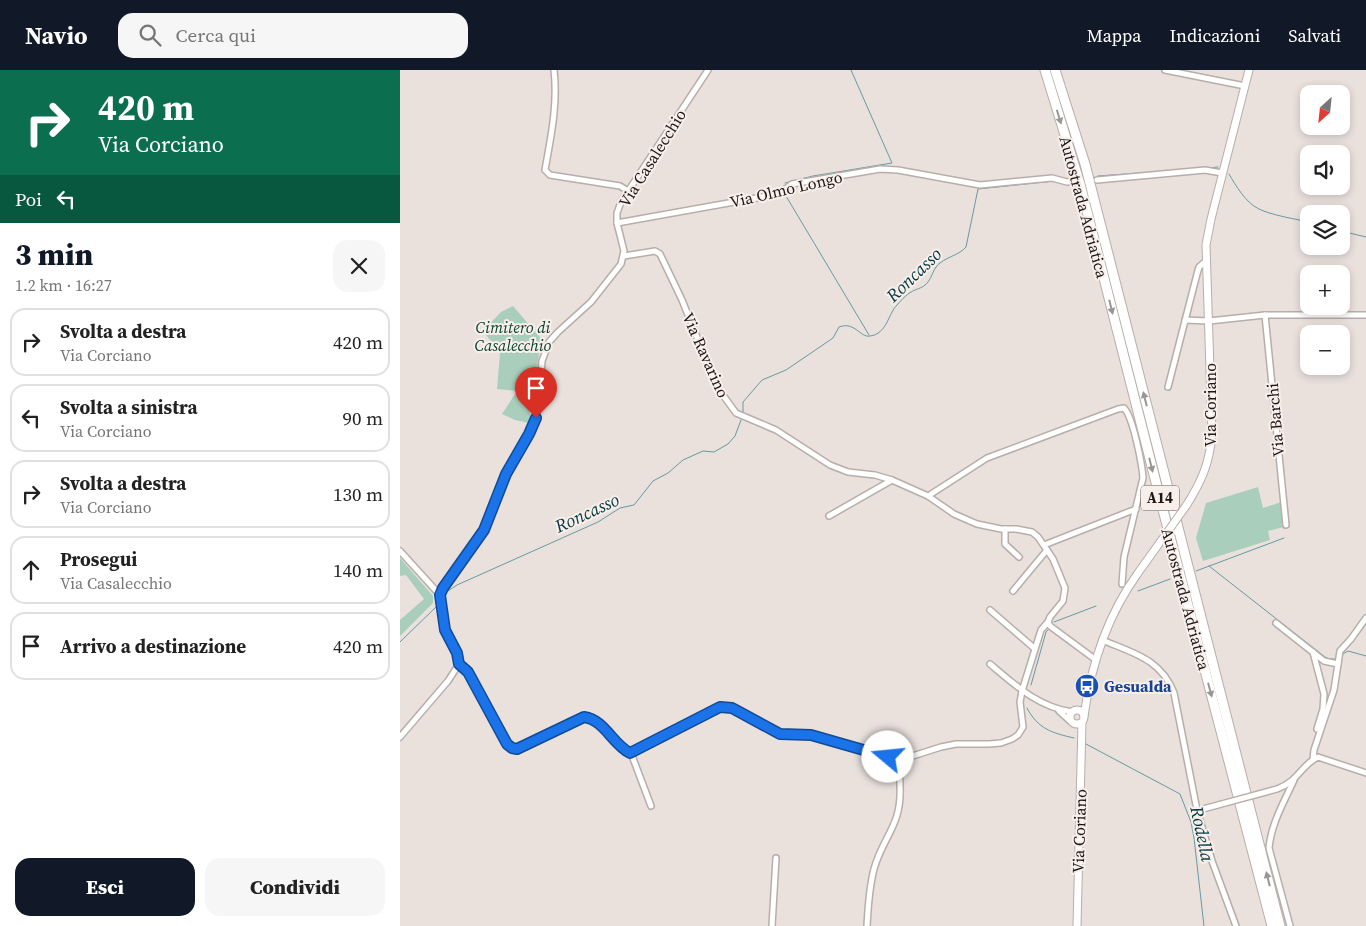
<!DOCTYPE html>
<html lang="it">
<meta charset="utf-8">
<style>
body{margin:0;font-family:"Source Serif 4",serif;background:#f6f6f6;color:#222;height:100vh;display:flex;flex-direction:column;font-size:19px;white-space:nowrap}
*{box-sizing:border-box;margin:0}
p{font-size:16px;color:#767676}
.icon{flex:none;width:28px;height:28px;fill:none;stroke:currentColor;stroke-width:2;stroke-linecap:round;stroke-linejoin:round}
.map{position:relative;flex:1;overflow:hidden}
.details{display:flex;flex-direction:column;background:#fff;width:400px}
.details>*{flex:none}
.guide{background:#0b6e4f;color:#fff;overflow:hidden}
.needle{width:32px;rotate:207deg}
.tools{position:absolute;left:900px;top:15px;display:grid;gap:10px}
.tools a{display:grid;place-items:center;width:50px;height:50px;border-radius:10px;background:#fff;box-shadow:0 2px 8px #0003;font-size:25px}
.pin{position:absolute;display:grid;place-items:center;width:42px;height:42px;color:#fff;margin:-51px -21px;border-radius:50% 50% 50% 0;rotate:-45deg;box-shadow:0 0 5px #0007}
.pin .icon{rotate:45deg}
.me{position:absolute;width:55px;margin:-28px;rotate:287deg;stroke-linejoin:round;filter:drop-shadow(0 0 4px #0008)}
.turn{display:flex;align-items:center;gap:18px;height:105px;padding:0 15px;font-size:22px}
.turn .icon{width:65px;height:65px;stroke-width:2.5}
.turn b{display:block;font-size:35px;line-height:42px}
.then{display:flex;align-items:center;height:48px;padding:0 15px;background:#0003;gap:10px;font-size:19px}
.round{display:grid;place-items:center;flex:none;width:52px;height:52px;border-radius:15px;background:#f6f6f6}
.headline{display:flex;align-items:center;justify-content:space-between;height:85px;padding:0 15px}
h1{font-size:30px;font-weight:800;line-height:38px;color:#111827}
.cta{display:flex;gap:10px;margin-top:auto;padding:10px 15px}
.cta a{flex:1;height:58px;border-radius:15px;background:#111827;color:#fff;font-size:20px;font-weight:800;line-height:58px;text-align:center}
.cta a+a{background:#f6f6f6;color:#222}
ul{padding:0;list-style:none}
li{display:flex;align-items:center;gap:15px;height:68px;margin:0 10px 8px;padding:0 5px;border:2px solid #e0e0e0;border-radius:15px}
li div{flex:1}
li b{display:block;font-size:19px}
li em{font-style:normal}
header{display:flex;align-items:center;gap:30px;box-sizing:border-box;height:70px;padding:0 25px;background:#111827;color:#fff}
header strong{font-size:24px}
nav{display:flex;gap:28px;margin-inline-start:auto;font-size:18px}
.search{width:350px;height:45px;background:#f6f6f6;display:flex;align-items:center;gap:12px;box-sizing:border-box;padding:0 18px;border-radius:15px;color:#767676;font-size:19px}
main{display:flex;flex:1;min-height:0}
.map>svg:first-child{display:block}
.green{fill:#a9cfbc}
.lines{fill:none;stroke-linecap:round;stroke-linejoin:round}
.stream{stroke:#669aa4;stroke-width:1}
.minor-casing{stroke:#b7aeaa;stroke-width:8}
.secondary-casing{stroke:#b7aeaa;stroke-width:9}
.motorway-casing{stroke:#b7aeaa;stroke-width:11}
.minor{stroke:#fff;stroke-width:5}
.secondary{stroke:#fff;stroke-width:7}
.motorway{stroke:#fff;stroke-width:9}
.minor-bridge-casing{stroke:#b7aeaa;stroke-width:8;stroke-linecap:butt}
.secondary-bridge-casing{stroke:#b7aeaa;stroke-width:9;stroke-linecap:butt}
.minor-bridge{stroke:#fff;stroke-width:5}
.secondary-bridge{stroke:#fff;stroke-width:7}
.oneway{fill:#989796}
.route-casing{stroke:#114b97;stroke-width:12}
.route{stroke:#1a73e8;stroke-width:9}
.labels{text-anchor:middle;stroke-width:4;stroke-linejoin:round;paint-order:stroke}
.shield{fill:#f8eeea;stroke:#5d5856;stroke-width:1}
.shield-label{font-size:15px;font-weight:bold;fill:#1b1716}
.street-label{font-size:16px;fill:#1b1716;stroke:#f8eeea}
.park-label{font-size:16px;font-style:italic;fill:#07432e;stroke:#f8eeea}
.transit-label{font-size:16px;font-weight:bold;fill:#164399;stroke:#f8eeea;text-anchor:start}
.water-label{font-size:18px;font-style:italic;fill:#033840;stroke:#f8eeea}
</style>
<header>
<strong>Navio</strong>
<div class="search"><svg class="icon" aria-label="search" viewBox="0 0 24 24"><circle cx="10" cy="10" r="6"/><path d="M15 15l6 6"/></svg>Cerca qui</div>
<nav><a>Mappa</a><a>Indicazioni</a><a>Salvati</a></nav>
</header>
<main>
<section class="details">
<div class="guide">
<div class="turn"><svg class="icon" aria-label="right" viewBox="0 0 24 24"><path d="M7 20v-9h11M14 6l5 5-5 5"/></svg><div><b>420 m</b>Via Corciano</div></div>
<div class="then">Poi<svg class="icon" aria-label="left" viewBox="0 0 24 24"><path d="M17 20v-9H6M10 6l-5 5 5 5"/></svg></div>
</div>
<div class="headline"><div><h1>3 min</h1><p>1.2 km · 16:27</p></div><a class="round"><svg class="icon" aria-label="close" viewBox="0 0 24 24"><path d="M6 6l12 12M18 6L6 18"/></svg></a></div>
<ul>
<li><svg class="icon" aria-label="right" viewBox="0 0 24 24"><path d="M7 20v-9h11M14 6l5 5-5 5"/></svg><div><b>Svolta a destra</b><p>Via Corciano</p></div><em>420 m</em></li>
<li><svg class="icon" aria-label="left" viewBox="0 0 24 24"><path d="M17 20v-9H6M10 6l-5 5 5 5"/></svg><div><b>Svolta a sinistra</b><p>Via Corciano</p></div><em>90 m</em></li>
<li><svg class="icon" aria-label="right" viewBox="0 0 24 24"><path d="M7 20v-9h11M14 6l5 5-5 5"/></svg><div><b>Svolta a destra</b><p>Via Corciano</p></div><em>130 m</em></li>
<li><svg class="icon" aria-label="ahead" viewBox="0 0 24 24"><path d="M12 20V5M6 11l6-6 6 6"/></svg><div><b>Prosegui</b><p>Via Casalecchio</p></div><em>140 m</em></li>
<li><svg class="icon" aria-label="arrive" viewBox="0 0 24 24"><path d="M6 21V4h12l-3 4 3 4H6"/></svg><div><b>Arrivo a destinazione</b></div><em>420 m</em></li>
</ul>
<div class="cta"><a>Esci</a><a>Condividi</a></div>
</section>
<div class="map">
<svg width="966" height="856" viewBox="0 0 966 856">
<rect width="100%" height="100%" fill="#eae1dd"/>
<g class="green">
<path d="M 113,236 L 143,271 L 131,283 L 139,283 L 129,353 L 115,350 L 102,344 L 117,321 L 97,319 L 100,283 L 83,261 L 101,242 Z"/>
<path d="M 858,417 L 863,438 L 881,432 L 884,457 L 868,461 L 870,470 L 803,491 L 796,468 L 806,433 Z"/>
<path d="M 0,488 L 33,526 L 33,533 L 0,566 L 0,550 L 24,529 L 6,505 L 0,506 Z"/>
</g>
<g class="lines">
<g class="stream">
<path d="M 807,98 L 818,97"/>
<path d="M 829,104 C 836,116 846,133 859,139 C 871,145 895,149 909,152"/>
<path d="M 698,106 L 768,101"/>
<path d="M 385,113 L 413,106 L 492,93 L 451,0"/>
<path d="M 229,125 L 307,7"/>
<path d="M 386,126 L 469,265"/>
<path d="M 941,161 L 966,167"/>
<path d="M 210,204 L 216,197"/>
<path d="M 151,265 L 156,261"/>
<path d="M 343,344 L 343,332 L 362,310 L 386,300 L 433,268 L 439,257 C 455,251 460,268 470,266 C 487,264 488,244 497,235 C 502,229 508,223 515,220 C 520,218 524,217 528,212 C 532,207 534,197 540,193 C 549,186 559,185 566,177 L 578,119 L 654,111"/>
<path d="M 85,452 L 107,393 L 132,351 L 135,334"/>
<path d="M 809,496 L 925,587 L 929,589 L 936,589"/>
<path d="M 796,501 L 884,468"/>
<path d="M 48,521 L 57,515 L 198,452 L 220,438 L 234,435 L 253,411 L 268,403 L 283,390 L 303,381 L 314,382 L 328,374 L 335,366 L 341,350"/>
<path d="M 738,521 L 770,509"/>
<path d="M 654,552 L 696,536"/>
<path d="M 0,572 L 37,536"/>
<path d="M 941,585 L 948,581 L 966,586"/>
<path d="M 631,615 L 646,562 L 649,559"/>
<path d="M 627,638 C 638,659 652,663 674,668"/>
<path d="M 686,674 L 780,724 L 791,752 L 794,768 L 804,856"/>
</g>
<g class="minor-casing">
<g id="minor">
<path d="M 154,0 C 158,34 151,66 145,100 L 150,105 L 220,116 L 228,121"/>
<path d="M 765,0 L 845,16"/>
<path d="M 697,110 L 805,100 L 822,103"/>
<path d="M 217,153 L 373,125 L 383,121 L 392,114 L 480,99 L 498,100 L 580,115 L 652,108 L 667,112 L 674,111"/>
<path d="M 224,186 L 255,181 L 260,184 L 282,230 L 317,317 L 336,343 L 376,360 L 430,395 L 448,402 L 475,405 L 492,410 L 528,426 L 554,444 L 577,454 L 601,459 L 616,459 L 632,462 L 638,467 L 653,489 L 665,518 L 663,531 L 650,547 L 648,552 L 650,556 L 696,590"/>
<path d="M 865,245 L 886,455"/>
<path d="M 785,250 L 809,251 L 865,245 L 966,245"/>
<path d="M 768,317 L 797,204 L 799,197 L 806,191"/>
<path d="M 528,426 L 587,388 L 718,339 L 724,338 C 733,347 742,394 743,408 L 724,487 L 722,514"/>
<path d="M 429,446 L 492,410"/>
<path d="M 605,459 L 605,474 L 619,487"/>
<path d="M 644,475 L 736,439"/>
<path d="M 0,481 L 40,525"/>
<path d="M 613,521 L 647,480"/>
<path d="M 590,540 L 634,578"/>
<path d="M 876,553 L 924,591 L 938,594"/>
<path d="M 702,570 C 733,583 761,589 774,623 L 797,740 L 812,791 L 836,856"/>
<path d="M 913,582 L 924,624 L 923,639 L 917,659"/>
<path d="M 59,594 L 68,602 L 107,674 L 112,678 L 117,679 L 184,647 C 206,651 211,674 231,683 L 320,637 L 332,638 L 380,664 L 411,665 L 438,672 L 494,690"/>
<path d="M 590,594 C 615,615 638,637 672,642"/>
<path d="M 659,641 L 670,651"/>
<path d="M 0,667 L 48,611 L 59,594 C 56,581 50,572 46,561 C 41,549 39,530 43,518 L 84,460 L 111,394 L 129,364 L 136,348 L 139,336 L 142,291 L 149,272 L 158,262 L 191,232 L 221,194 L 224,181 L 217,153 L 217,143 L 221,132 L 308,0"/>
<path d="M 231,683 L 251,736"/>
<path d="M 913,689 L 914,680 L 934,620 L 940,581 L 951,569 L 966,548"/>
<path d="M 500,690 L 541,677 L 556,674 L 589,674 L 601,673 L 612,669 L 618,665 L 623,657 L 620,632 L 622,621 L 641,560 L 648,552"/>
<path d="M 877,719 C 899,711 902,694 918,687 L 966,703"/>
<path d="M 372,856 L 376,788"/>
<path d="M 467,856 C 468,837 469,818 474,799 C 483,766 502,756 500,716 C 500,708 500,701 497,694"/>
<path d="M 890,856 L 869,778 C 871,754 884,732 894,710"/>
</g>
</g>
<g class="secondary-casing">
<g id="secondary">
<path d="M 786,436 C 802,411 810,392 812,363 L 806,175 L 811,149 L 849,0"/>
<circle cx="677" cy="647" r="7"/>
<path d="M 684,646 C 691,595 707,546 738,503"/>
<path d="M 677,856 L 682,653"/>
</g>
</g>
<g class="motorway-casing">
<g id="motorway">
<path d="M 645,0 L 680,114 L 762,436 L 872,856"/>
<path d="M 655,0 L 685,94 L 880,856"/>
</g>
</g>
<use href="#minor" class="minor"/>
<use href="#secondary" class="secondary"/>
<use href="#motorway" class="motorway"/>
<g class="minor-bridge-casing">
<path id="minor-bridge" d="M 803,739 L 877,719"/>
</g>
<g class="secondary-bridge-casing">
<path id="secondary-bridge" d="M 738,503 L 786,436"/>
</g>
<use href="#minor-bridge" class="minor-bridge"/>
<use href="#secondary-bridge" class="secondary-bridge"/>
</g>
<defs><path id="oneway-solid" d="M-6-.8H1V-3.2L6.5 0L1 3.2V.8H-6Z" transform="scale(1.25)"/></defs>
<g class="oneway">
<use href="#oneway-solid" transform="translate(659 47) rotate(73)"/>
<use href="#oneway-solid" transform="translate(711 237) rotate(76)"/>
<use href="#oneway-solid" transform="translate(745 329) rotate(-104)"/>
<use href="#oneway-solid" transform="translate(751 395) rotate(76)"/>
<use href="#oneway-solid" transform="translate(810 620) rotate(75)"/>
<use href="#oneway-solid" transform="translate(868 809) rotate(-104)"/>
</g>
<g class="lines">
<g class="route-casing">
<path id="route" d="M 136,348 L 129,364 L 106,404 L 84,460 L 43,518 L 40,525 L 45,560 L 57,583 L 59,594 L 68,602 L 107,674 L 112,678 L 117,679 L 184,647 C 205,650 212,674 230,683 L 320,637 L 332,638 L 380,664 L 411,665 L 488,687"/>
</g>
<use href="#route" class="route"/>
</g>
<defs>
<g id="bus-disc" transform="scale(1.25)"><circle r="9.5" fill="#1a4fb4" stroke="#f8eeea"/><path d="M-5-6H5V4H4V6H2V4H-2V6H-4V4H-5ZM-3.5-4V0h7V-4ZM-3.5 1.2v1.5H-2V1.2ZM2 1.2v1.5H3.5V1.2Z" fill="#fff"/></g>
</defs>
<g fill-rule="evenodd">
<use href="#bus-disc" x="687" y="616"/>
</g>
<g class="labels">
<rect class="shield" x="741" y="415.5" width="38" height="25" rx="4"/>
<g class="shield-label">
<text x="760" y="433">A14</text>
</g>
<g class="street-label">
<text transform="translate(252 88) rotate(-58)" y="6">Via Casalecchio</text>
<text transform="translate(386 119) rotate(-13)" y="6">Via Olmo Longo</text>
<text transform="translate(684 137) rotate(75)" y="6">Autostrada Adriatica</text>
<text transform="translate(306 285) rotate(66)" y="6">Via Ravarino</text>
<text transform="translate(810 335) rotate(-90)" y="6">Via Coriano</text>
<text transform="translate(875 350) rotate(-95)" y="6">Via Barchi</text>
<text transform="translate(786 529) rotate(75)" y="6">Autostrada Adriatica</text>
<text transform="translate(679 761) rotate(-88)" y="6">Via Coriano</text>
</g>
<g class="park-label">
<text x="113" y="263">Cimitero di<tspan x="113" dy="18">Casalecchio</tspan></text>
</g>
<g class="transit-label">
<text x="704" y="622">Gesualda</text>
</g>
<g class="water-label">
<text transform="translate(514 205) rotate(-44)" y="6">Roncasso</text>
<text transform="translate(187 443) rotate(-25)" y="6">Roncasso</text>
<text transform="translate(802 764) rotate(78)" y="6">Rodella</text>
</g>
</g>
</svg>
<div class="tools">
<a><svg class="needle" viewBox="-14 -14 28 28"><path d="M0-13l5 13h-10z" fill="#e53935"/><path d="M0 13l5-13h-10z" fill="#767676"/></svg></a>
<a><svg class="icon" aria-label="sound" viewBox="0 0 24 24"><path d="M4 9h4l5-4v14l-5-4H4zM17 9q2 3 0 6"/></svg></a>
<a><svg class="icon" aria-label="layers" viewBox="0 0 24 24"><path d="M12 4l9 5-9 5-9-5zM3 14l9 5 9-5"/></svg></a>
<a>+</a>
<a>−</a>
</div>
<div class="pin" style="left:136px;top:348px;background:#d93025"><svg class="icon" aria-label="arrive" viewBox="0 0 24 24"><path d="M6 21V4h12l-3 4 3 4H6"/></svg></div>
<svg class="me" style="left:488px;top:687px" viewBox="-20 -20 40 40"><circle r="19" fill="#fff"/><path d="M0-13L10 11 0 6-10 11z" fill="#1a73e8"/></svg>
</div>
</main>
